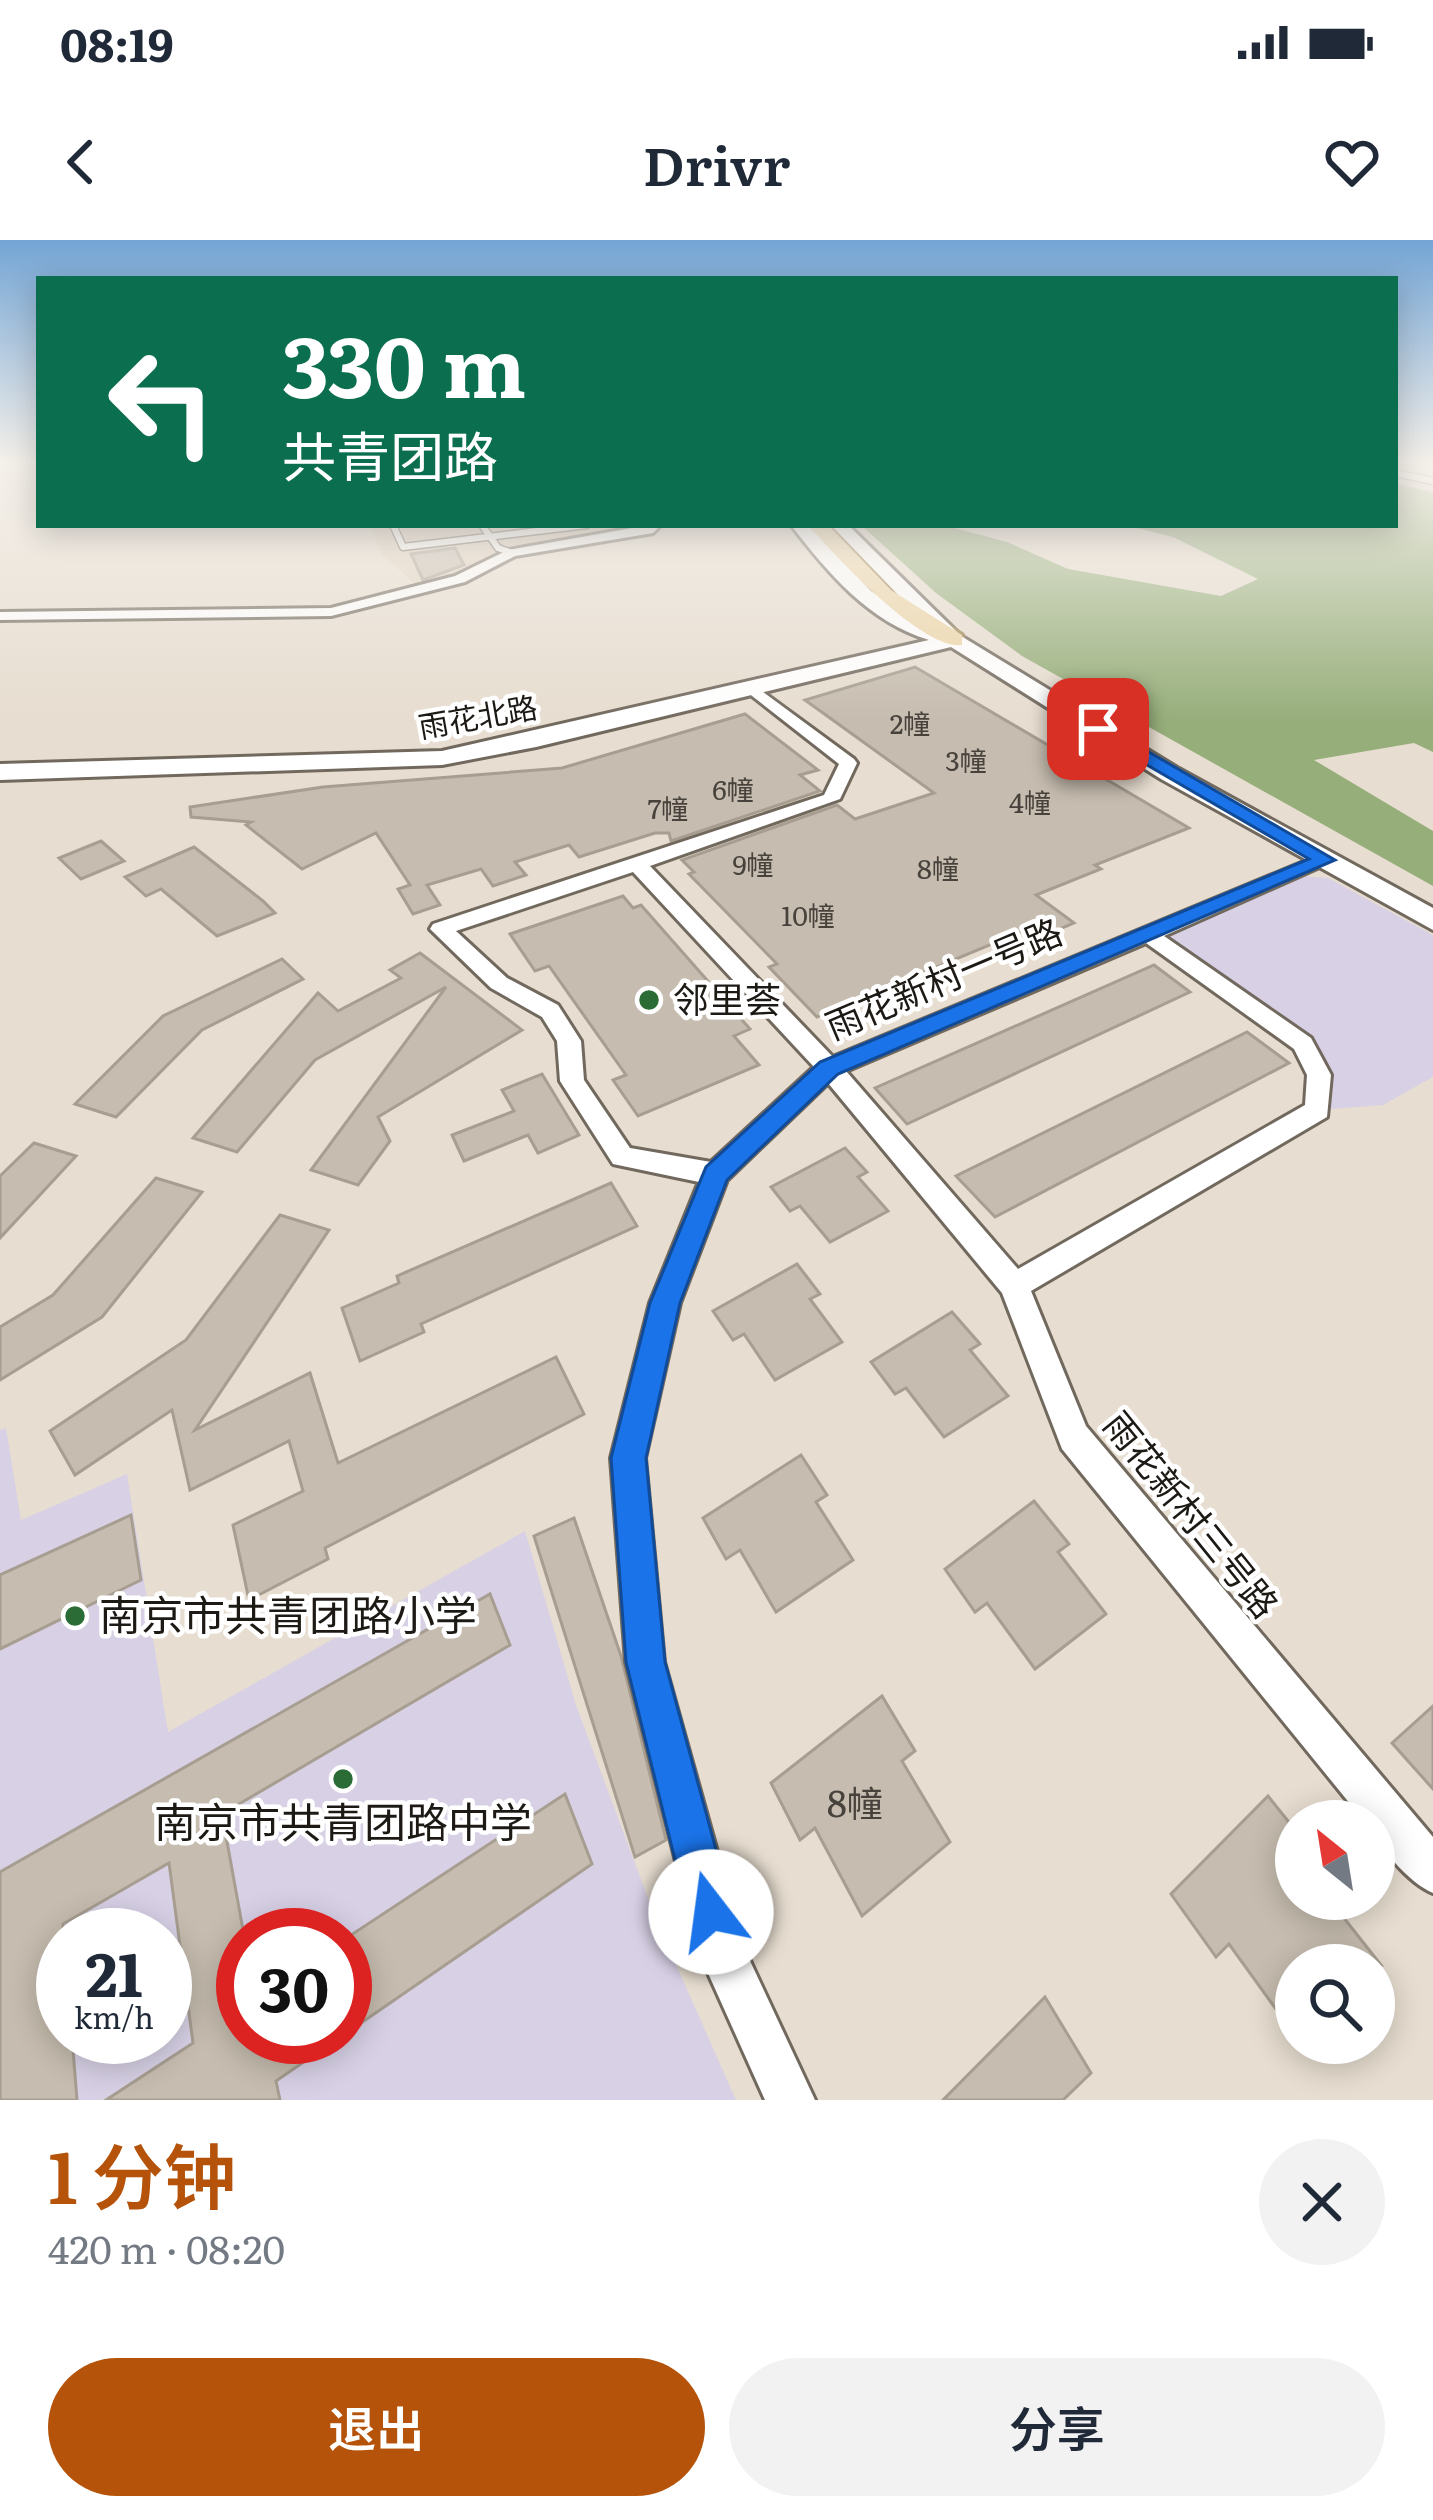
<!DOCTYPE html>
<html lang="zh">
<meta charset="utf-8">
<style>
body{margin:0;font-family:Literata,"Noto Sans SC",serif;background:#f2f2f3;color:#1f2937;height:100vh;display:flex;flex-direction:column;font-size:45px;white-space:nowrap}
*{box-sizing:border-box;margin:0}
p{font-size:39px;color:#747a83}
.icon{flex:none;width:66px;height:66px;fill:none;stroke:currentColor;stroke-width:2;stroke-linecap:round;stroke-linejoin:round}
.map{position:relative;height:1860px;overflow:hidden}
.details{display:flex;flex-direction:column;background:#fff;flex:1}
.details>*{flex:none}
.banner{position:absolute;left:36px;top:36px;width:1362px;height:252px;border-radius:0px;box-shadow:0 6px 30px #0003;background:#0b6e4f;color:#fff;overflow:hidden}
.needle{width:78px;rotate:330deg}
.controls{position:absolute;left:1275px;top:1560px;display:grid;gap:24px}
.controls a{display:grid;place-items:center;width:120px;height:120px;border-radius:50%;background:#fff;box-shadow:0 6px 30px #0003;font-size:60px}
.speed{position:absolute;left:36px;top:1668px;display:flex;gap:24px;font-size:60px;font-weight:700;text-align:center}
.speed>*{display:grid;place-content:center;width:156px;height:156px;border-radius:50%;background:#fff;box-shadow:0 6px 30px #0003;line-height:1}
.speed small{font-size:30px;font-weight:400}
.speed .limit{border:18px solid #d22;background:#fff;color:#111}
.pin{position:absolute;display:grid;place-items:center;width:102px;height:102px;color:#fff;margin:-51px;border-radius:24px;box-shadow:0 6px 18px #0006}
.me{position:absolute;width:132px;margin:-66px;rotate:345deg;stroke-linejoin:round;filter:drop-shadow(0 0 9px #0008)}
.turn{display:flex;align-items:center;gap:42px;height:252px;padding:0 48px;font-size:54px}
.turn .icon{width:156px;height:156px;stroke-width:2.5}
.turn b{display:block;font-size:84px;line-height:102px}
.round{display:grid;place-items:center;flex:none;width:126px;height:126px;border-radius:63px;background:#f2f2f3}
.summary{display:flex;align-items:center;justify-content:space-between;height:204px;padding:0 48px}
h1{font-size:72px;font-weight:600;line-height:90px;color:#b45309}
.button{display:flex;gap:24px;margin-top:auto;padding:24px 48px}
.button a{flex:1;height:138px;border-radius:72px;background:#b45309;color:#fff;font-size:48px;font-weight:600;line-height:138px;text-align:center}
.button a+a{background:#f2f2f3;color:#1f2937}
.status{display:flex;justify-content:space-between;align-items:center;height:84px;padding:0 60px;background:#fff;direction:ltr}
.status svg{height:33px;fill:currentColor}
header{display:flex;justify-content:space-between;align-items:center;height:156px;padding:0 48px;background:#fff;font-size:54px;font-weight:600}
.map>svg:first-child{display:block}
.built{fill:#e1d2bf}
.education{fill:#d8d1e6;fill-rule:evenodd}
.forest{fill:#96ae7a}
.building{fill:#c6bcaf;stroke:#a79e91;stroke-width:3}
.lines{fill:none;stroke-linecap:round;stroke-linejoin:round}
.lane-casing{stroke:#72695e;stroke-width:9}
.street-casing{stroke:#72695e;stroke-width:6}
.secondary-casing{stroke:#72695e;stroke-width:6}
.primary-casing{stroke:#9c814e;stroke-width:6}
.lane{stroke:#fff;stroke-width:6}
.street{fill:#fff;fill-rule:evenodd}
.secondary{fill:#fff;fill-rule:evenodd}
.primary{fill:#edd5a7;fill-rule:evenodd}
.route{fill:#1a73e8;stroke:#114b97;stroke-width:3}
.poi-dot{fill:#2b6c36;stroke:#fff;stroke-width:4.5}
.labels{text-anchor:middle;stroke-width:9;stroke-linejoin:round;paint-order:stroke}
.far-number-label{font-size:27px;fill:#47423c}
.far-street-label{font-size:30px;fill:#1d1a15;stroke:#fff}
.street-label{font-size:36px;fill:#1d1a15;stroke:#fff}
.poi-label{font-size:36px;fill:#1d1a15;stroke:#fff;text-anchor:start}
.near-number-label{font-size:36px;fill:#47423c}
.near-poi-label{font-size:42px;fill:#1d1a15;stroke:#fff;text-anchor:start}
</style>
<div class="status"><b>08:19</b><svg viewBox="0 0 49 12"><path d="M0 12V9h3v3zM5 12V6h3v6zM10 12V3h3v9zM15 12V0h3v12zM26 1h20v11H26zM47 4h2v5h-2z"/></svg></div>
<header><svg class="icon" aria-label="back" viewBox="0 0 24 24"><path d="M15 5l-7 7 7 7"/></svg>Drivr<svg class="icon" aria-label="heart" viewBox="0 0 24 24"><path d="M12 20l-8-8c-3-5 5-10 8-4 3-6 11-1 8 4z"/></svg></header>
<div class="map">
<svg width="1433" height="1860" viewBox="0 0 1433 1860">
<rect width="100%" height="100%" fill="#e7ddd0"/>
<path class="built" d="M 370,285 L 640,285 L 641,288 L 502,310 L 451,337 L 417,346 L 382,314 Z"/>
<g class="education">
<path d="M 1290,635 L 1328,638 L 1433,695 L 1433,837 L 1383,865 L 1318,870 L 1303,804 L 1149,695 Z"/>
<path d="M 6,1188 L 21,1280 L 127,1234 L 168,1492 L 525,1291 L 576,1465 L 655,1677 L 736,1860 L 0,1860 L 0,1190 ZM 63,1695 L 165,1695 L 165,1797 L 63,1797 ZM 243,1695 L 345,1695 L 345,1797 L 243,1797 Z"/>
</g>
<path class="forest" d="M 1395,244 L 1433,252 L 1433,512 L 1414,503 L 1314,520 L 1433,591 L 1433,646 L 1022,416 L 936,353 L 861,285 L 943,285 L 1007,302 L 1068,329 L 1221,356 L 1258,339 L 1173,297 L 1125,285 L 1395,285 Z"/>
<g class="building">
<path d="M 455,308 L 464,325 L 423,340 L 411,314 Z"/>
<path d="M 915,427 L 1189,588 L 1095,625 L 1101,629 L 1036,655 L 1074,683 L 1034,700 L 1023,691 L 817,777 L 769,727 L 777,724 L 689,634 L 694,632 L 682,620 L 837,565 L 855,579 L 934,553 L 805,460 Z"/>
<path d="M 745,474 L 818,530 L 800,535 L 820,551 L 671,601 L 669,593 L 655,593 L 579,617 L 569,605 L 515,622 L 526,635 L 493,646 L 481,629 L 427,645 L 440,665 L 413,674 L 398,649 L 410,645 L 376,593 L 302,629 L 246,585 L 251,582 L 191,577 L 190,567 L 323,547 L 562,528 Z"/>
<path d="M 101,601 L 124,621 L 81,639 L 59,618 Z"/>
<path d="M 194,607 L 263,661 L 275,673 L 217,696 L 161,649 L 146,656 L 125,637 Z"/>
<path d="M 623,656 L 633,668 L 641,665 L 750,789 L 734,796 L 759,825 L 638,876 L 613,840 L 626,835 L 549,726 L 535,731 L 510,694 Z"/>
<path d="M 420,713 L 522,790 L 378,877 L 390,901 L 358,945 L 311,930 L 446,747 L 315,820 L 237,912 L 193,898 L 318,753 L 338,771 L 401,738 L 390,730 Z"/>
<path d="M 282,719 L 303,739 L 202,790 L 116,877 L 75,864 L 163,776 Z"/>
<path d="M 1154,725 L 1190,752 L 907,884 L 875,848 Z"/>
<path d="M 1247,792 L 1289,823 L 995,977 L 956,936 Z"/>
<path d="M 542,834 L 579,895 L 538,913 L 528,895 L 464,921 L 452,895 L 514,871 L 502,850 Z"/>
<path d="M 34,903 L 76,916 L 0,998 L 0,936 Z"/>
<path d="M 845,908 L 867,932 L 858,937 L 888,971 L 830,1002 L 800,966 L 790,971 L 771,947 Z"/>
<path d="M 156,938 L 202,952 L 102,1077 L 0,1140 L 0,1087 L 53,1055 Z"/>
<path d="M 611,943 L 637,986 L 421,1084 L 424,1092 L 360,1121 L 342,1068 L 399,1043 L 397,1036 Z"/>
<path d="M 280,975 L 329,990 L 195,1190 L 310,1133 L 338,1223 L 556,1117 L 584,1174 L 325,1308 L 328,1319 L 249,1360 L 233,1285 L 303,1251 L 289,1201 L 190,1250 L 172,1170 L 75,1235 L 50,1191 L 186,1100 Z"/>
<path d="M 797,1024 L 820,1054 L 810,1059 L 842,1102 L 775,1140 L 744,1094 L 733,1100 L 713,1071 Z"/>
<path d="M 952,1072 L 980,1104 L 970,1110 L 1008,1156 L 944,1197 L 906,1148 L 895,1154 L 871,1122 Z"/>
<path d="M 801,1215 L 827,1255 L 816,1262 L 853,1320 L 776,1372 L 740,1310 L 726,1319 L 703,1278 Z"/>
<path d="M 1034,1261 L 1069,1304 L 1058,1312 L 1106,1374 L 1035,1429 L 987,1363 L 975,1372 L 945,1329 Z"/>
<path d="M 131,1275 L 141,1340 L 0,1409 L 0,1335 Z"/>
<path d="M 574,1278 L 621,1416 L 666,1600 L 635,1617 L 534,1296 Z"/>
<path d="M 490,1354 L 510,1405 L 222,1574 L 243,1690 L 243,1797 L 340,1797 L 276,1841 L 280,1860 L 106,1860 L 193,1803 L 169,1623 L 63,1684 L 63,1797 L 72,1797 L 77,1860 L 0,1860 L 0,1632 Z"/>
<path d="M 882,1456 L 915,1511 L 902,1521 L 950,1602 L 862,1676 L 815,1588 L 800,1600 L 771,1543 Z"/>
<path d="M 1433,1466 L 1433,1549 L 1392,1503 Z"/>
<path d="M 565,1554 L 592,1624 L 345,1794 L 345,1699 Z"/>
<path d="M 1268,1556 L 1296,1591 L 1296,1659 L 1329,1659 L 1381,1725 L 1296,1725 L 1296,1797 L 1229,1704 L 1216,1717 L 1171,1654 Z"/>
<path d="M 1045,1757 L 1091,1833 L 1063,1860 L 943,1860 Z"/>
</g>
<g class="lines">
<g class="lane-casing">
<g id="lane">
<path d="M 1395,233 L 1433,241"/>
<path d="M 393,285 L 403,307 L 587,285"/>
<path d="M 482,285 L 498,308 L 512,313"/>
</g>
</g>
<g class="street-casing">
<g id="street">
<path d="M 649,285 L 661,285 L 653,293 L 515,316 L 465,342 L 331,376 L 0,380 L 0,372 L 331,368 L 455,336 L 508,310 Z"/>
<path d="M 752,444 L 854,519 L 857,523 L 840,559 L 650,626 L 833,817 L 1318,616 L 1335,620 L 1164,696 L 1311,798 L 1331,835 L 1327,877 L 1031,1051 L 1086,1186 L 1433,1597 L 1433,1653 C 1411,1644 1374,1606 1374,1581 L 1364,1581 L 1062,1209 L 1002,1053 L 828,843 L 727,940 L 680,1063 L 645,1218 L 664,1422 L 744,1708 L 815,1860 L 765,1860 L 699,1713 L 626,1422 L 611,1218 L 650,1063 L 699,942 L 613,924 L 560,841 L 557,801 L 542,777 L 491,748 L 430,689 L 433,684 L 824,555 L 839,524 L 747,452 L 744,449 ZM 633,632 L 814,827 L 711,922 L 630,908 L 584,840 L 581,801 L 558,765 L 507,738 L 456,691 ZM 1146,703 L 1294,809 L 1307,835 L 1305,865 L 1018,1029 L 846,831 Z"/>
</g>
</g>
<g class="secondary-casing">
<path id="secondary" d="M 791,285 L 808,285 L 871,351 L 929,387 L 831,285 L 848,285 L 961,396 L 1179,529 L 1433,668 L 1433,690 L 1161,539 L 951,407 L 536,507 L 442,525 L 0,540 L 0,524 L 442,511 L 929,400 C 869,382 828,333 791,285 Z"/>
</g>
<g class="primary-casing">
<path id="primary" d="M 809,285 L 828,285 L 891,350 L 962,395 L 962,405 C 924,411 833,315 809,285 Z"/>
</g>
<use href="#lane" class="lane"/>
<use href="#street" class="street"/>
<use href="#secondary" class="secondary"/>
<use href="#primary" class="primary"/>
</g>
<linearGradient id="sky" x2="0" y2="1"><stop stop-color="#74a5d5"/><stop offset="0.46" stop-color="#f4f0ea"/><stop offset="1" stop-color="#f4f0ea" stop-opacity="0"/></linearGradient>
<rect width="1433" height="482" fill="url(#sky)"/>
<path class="route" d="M 1092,486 L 1104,486 L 1335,620 L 838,834 L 727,940 L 680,1063 L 646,1218 L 665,1422 L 733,1672 L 727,1688 L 711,1694 L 695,1688 L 688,1672 L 626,1422 L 611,1218 L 650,1063 L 706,927 L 820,822 L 1309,619 L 1092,493 Z"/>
<g class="poi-dot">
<circle cx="649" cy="760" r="12"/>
<circle cx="75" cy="1376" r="12"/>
<circle cx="343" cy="1539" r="12"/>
</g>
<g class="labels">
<g class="far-number-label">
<text x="910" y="494">2幢</text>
<text x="966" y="531">3幢</text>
<text x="733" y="560">6幢</text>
<text x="1030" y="573">4幢</text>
<text x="668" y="579">7幢</text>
<text x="753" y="635">9幢</text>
<text x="938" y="639">8幢</text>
<text x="808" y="686">10幢</text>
</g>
<g class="far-street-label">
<text transform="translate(478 478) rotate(-10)" y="10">雨花北路</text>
</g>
<g class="street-label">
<text transform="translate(944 739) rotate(-23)" y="13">雨花新村一号路</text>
<text transform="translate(1191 1275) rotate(51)" y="13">雨花新村三号路</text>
</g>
<g class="poi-label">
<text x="673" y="773">邻里荟</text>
</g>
<g class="near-number-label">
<text x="855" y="1577">8幢</text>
</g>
<g class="near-poi-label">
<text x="99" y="1391">南京市共青团路小学</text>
<text x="343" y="1598" text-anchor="middle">南京市共青团路中学</text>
</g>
</g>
</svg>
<div class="controls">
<a><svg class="needle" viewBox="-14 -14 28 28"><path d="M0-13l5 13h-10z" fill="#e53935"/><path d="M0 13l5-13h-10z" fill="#747a83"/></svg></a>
<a><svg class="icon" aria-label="search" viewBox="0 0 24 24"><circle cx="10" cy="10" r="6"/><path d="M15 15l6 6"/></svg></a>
</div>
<div class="speed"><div>21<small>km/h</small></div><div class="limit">30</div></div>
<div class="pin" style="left:1098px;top:489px;background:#d93025"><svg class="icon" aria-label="arrive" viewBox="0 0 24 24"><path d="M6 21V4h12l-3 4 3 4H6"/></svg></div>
<svg class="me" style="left:711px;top:1672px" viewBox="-20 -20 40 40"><circle r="19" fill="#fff"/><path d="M0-13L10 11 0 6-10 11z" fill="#1a73e8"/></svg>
<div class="banner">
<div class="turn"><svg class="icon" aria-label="left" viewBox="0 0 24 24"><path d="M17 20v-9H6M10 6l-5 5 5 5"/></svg><div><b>330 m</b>共青团路</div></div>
</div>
</div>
<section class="details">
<div class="summary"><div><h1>1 分钟</h1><p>420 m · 08:20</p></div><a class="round"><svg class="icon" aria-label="close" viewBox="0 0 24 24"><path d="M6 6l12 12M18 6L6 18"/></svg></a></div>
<div class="button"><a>退出</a><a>分享</a></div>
</section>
